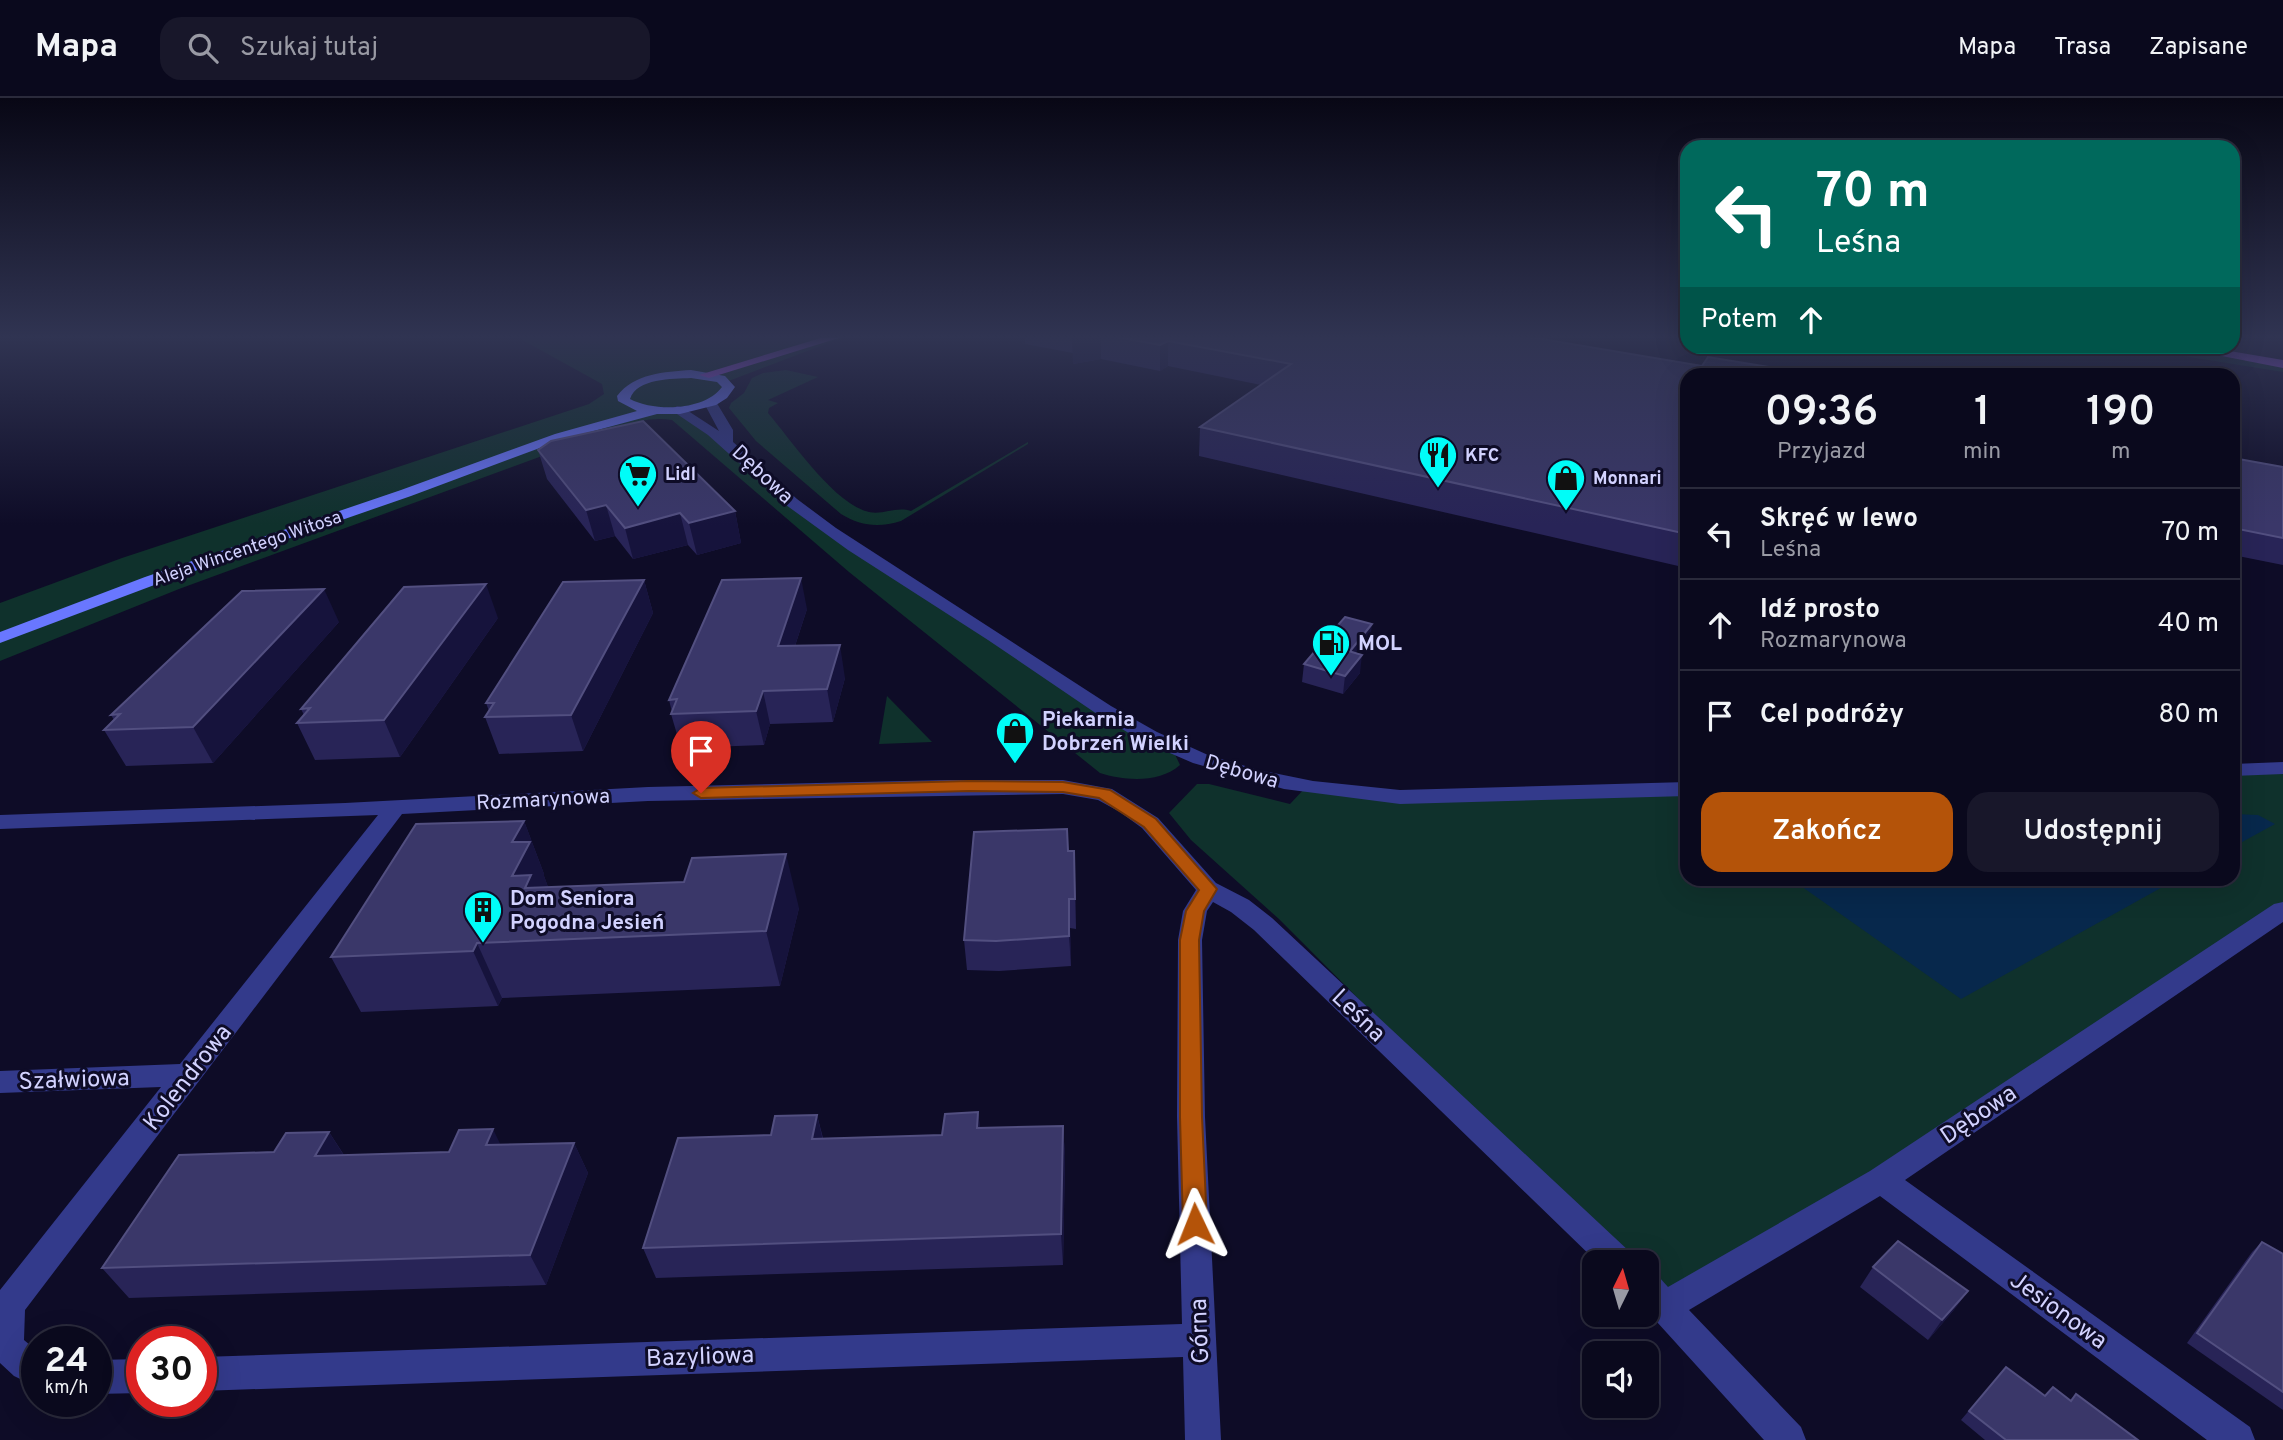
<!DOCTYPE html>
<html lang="pl">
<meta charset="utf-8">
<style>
body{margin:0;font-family:Overpass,sans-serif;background:#18172a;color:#f1f3f6;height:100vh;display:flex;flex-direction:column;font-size:26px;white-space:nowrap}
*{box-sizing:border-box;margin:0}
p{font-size:23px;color:#999aa4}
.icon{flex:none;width:38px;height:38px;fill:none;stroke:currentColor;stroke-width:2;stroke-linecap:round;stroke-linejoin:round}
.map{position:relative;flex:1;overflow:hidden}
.details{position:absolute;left:1680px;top:270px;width:560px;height:518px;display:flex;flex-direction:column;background:#0a091d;border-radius:21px;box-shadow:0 7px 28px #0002,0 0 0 2px #2a2a3b}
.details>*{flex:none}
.top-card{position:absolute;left:1680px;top:42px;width:560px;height:214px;border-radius:21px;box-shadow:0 7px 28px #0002,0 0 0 2px #2a2a3b;background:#00695c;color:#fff;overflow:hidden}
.needle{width:46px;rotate:5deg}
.buttons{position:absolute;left:1582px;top:1152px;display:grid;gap:14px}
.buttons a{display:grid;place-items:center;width:77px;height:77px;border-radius:14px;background:#0a091d;box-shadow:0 7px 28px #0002,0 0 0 2px #2a2a3b;font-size:35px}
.speed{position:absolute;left:21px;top:1228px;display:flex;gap:14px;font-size:35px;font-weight:700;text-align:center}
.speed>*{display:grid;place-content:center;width:91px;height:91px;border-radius:50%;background:#0a091d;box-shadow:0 7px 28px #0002,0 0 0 2px #2a2a3b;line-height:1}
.speed small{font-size:18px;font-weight:400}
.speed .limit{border:10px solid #d22;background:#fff;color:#111}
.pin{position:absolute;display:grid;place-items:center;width:60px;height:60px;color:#fff;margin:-72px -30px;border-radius:50% 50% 50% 0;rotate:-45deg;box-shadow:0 0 7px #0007}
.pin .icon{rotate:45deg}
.me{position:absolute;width:77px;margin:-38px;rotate:358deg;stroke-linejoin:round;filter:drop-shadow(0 0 5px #0008)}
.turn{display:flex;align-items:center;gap:24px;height:147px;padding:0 21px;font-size:32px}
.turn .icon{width:91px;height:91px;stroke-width:2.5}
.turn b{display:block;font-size:49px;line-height:60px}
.then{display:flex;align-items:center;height:66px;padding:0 21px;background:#0003;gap:14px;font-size:26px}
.eta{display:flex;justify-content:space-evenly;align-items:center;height:119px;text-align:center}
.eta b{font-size:42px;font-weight:600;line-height:49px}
.action{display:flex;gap:14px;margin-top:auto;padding:14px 21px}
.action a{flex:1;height:80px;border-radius:21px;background:#b45309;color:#fff;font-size:28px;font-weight:600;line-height:80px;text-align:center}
.action a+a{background:#18172a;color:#f1f3f6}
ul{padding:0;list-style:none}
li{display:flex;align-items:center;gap:21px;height:91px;padding:0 21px;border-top:2px solid #2a2a3b}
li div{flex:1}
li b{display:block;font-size:26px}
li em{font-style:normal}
header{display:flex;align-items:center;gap:42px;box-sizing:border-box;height:98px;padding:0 35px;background:#0a091d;border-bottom:2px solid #2a2a3b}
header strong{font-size:33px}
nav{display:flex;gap:38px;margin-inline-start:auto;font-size:24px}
.search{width:490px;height:63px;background:#18172a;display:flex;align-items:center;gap:18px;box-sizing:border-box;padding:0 24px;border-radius:21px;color:#999aa4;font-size:26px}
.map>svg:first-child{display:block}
.green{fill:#0f312c}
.water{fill:#07284c}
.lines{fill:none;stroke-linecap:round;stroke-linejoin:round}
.street{fill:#333a8b;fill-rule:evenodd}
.secondary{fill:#6977ff;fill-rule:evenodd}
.primary{fill:#ad59ff;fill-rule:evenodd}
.wall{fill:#282457}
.shaded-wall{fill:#16133c}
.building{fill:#3a3769;stroke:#524f80;stroke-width:2}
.route{fill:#b45309;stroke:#753606;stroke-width:2}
.labels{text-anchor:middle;stroke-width:6;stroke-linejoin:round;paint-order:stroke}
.far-poi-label{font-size:18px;font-weight:bold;fill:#d2d2ff;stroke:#0e0c27;text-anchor:start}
.far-street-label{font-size:18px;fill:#d2d2ff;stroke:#0e0c27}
.street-label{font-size:21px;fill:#d2d2ff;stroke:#0e0c27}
.poi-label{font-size:21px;font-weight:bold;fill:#d2d2ff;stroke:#0e0c27;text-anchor:start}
.near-street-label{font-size:24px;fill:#d2d2ff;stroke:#0e0c27}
</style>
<header>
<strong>Mapa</strong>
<div class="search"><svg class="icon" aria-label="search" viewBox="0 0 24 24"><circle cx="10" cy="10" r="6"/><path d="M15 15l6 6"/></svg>Szukaj tutaj</div>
<nav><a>Mapa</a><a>Trasa</a><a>Zapisane</a></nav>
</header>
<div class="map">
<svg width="2283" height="1342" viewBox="0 0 2283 1342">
<rect width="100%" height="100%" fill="#0e0c27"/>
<g class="green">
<path d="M 517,239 L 844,239 L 726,284 L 720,300 L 678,312 L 788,401 L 1172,650 L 1180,667 C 1160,685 1125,683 1100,675 L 849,474 L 672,322 C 653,319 639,323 621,329 L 179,491 L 0,563 L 0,505 L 122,460 L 589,306 L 604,296 L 602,286 Z"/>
<path d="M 2176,248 L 2283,266 L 2283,274 L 2127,249 Z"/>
<path d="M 786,272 L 818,279 L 768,302 L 778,305 L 769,310 L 768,315 C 792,343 834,406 869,414 C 884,417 896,408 911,413 L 1028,344 L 1028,346 L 901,423 C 879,430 860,428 841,416 L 756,343 L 729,310 L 731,305 L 744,295 L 752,280 L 763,275 Z"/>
<path d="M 887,598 L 932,644 L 879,646 Z"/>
<path d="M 2283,670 L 2283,812 L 1665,1208 L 1647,1189 L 1647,1164 L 1621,1164 L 1279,821 L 1191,742 L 1169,715 L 1197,686 L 1209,686 L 1290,706 L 1306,689 L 1357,696 L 1687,691 L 1687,780 L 2233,780 L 2233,672 Z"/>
</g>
<g class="water">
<path d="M 2233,716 L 2258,717 L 2275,726 L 2233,749 Z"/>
<path d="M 1791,781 L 2177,781 L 1961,901 Z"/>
</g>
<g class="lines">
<g class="street">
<path d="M 710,301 L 715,302 L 733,332 L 733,344 L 797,401 L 836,430 L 1111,608 L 1157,634 L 1208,657 L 1259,672 L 1313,683 L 1400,692 L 1687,684 L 1687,698 L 1400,706 L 1284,691 L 1193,665 L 1142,643 L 1097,616 L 988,542 L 848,452 L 786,407 L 708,337 L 671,312 L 677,308 L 682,309 L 719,333 L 704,305 Z"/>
<path d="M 2283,664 L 2283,676 L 2233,678 L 2233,666 Z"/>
<path d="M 948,682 L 1063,682 L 1112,691 L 1158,720 L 1216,785 L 1249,802 L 1272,820 L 1630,1154 L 1635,1164 L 1597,1164 L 1254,832 L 1231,814 L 1213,804 L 1207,813 L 1202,842 L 1205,1019 L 1221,1342 L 1185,1342 L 1183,1259 L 201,1293 L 201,1259 L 1182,1226 L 1177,1019 L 1178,842 L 1183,813 L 1196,792 L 1142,730 L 1120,714 L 1098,702 L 1063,696 L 648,703 L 402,716 L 25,1212 L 24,1242 L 37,1253 L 37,1289 L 14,1278 L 0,1265 L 0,1192 L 161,989 L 0,995 L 0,973 L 180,966 L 378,717 L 0,731 L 0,717 L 345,705 L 648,689 Z"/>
<path d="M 2283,804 L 2283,824 L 1905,1082 L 2250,1329 L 2255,1342 L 2207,1342 L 1880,1098 L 1689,1212 L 1801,1329 L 1806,1342 L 1764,1342 L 1647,1213 L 1647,1175 L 1659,1179 L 1668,1189 L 1870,1073 L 2274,806 Z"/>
<path d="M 142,1261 L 142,1295 L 96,1296 L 96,1262 Z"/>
</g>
<path class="secondary" d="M 691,272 L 725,278 L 735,289 L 727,300 L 716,307 L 680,316 L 657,316 L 564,341 L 411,398 L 157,486 L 0,545 L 0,534 L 145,479 L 401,392 L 555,336 L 637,313 L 618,303 L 617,298 C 635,275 664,274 691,272 ZM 691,280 L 717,284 L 722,289 C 704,313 655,314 630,301 C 637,280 672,281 691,280 Z"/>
<g class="primary">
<path d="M 824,239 L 842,239 L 709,280 L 699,277 Z"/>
<path d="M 2171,248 L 2200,248 L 2283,262 L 2283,270 Z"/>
</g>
</g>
<g class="wall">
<path d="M 1021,239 L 1535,239 L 1702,268 L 1813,276 L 1687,276 L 1687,470 L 1199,358 L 1200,329 L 1261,287 L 1168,268 L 1160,273 L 1101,261 L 1073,266 L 1073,255 L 1025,246 L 1025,240 Z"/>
<path d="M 538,352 L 735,413 L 741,445 L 697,457 L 688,447 L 633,461 L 615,438 L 595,443 L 547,381 Z"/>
<path d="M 2233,360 L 2283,369 L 2283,467 L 2233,457 Z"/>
<path d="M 644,482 L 653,515 L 583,653 L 499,656 L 485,619 L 489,613 L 486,605 Z"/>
<path d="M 807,511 L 795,548 L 845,580 L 833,624 L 770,626 L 764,647 L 681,650 L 671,616 L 672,614 L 669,602 Z"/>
<path d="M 498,520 L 400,659 L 315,662 L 297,625 L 304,617 L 301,611 Z"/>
<path d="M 339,524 L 213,665 L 126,668 L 104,632 L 114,622 L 111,617 Z"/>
<path d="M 1371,535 L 1355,555 L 1360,575 L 1343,596 L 1302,584 L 1304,566 L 1323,546 L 1323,544 Z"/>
<path d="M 524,723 L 544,776 L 544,778 L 548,789 L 799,810 L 780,888 L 502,900 L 498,908 L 361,914 L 331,859 Z"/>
<path d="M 1067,731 L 1068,753 L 1074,753 L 1075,782 L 1076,831 L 1070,830 L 1071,868 L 999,873 L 967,872 L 964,842 Z"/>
<path d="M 978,1014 L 980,1030 L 1063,1028 L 1065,1058 L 1063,1167 L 656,1180 L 643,1150 L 771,1037 L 817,1017 L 823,1040 L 942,1037 Z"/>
<path d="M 329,1034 L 344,1057 L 449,1054 L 501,1047 L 574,1045 L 588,1075 L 546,1187 L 129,1200 L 102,1170 L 274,1054 Z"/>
<path d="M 2262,1144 L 2283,1156 L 2283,1312 L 2187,1245 L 2252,1154 Z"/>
<path d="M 1873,1169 L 1968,1193 L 1953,1213 L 1928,1242 L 1860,1189 Z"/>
<path d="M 2006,1269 L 2045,1298 L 2070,1302 L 2076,1296 L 2138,1342 L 1985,1342 L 1961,1322 Z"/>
</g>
<g class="shaded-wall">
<path d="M 1082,239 L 1101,239 L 1101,261 L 1073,266 L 1072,240 Z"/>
<path d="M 1168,243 L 1168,268 L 1160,273 L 1160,247 Z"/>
<path d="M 606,407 L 615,438 L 595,443 L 586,412 Z"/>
<path d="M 735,413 L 741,445 L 697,457 L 689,425 Z"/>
<path d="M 680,415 L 688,447 L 633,461 L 625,430 Z"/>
<path d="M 801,480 L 807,511 L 784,581 L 778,548 Z"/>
<path d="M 644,482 L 653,515 L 583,653 L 571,617 Z"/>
<path d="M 486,486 L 498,520 L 400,659 L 384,622 Z"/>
<path d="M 324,491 L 339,524 L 213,665 L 193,629 Z"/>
<path d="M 1372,526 L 1371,535 L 1350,561 L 1351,552 Z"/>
<path d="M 840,547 L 845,580 L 833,624 L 827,591 Z"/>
<path d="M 1362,557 L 1360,575 L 1343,596 L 1345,578 Z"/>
<path d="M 763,593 L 770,626 L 764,647 L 756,613 Z"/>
<path d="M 524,723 L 544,776 L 544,778 L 551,797 L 538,824 L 512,778 L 512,744 Z"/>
<path d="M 786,756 L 799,810 L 780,888 L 766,833 Z"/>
<path d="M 1069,801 L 1070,830 L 1071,868 L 1069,838 Z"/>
<path d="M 477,845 L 502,900 L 498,908 L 473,853 Z"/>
<path d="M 978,1014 L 982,1045 L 977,1030 Z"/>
<path d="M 817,1017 L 824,1047 L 812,1041 Z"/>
<path d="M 1063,1028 L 1065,1058 L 1063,1167 L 1061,1136 Z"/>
<path d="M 493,1031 L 508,1062 L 486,1047 Z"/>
<path d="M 329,1034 L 348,1064 L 315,1058 Z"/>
<path d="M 574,1045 L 588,1075 L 546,1187 L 530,1157 Z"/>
<path d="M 1968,1193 L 1953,1213 L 1928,1242 L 1942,1222 Z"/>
</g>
<g class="building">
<path d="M 1117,239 L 1530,239 L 1702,268 L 1708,259 L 1813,276 L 1687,276 L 1687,436 L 1200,329 L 1291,266 L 1168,243 L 1160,247 Z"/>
<path d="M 643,323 L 735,413 L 689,425 L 680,415 L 625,430 L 606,407 L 586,412 L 538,352 L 551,343 Z"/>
<path d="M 2233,360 L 2283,369 L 2283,440 L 2233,430 Z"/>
<path d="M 801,480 L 778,548 L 840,547 L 827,591 L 763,593 L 756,613 L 671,616 L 677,601 L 669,602 L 722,482 Z"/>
<path d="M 644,482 L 571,617 L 485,619 L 494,605 L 486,605 L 563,484 Z"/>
<path d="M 486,486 L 384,622 L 297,625 L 310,610 L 301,611 L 404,489 Z"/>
<path d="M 324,491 L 193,629 L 104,632 L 120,616 L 111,617 L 242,493 Z"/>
<path d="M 1345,519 L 1372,526 L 1351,552 L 1323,544 Z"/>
<path d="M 1322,545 L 1362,557 L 1345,578 L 1304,566 Z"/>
<path d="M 524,723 L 512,744 L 530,744 L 512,778 L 531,777 L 525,790 L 684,784 L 692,760 L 786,756 L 766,833 L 477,845 L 473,853 L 331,859 L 416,726 Z"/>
<path d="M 1067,731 L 1068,753 L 1074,753 L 1075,801 L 1069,801 L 1069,838 L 996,843 L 964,842 L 974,734 Z"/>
<path d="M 978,1014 L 977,1030 L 1063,1028 L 1061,1136 L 643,1150 L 678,1040 L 771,1037 L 775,1018 L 817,1017 L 812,1041 L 942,1037 L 945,1016 Z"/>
<path d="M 493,1031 L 486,1047 L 574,1045 L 530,1157 L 102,1170 L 179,1057 L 274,1054 L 286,1035 L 329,1034 L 315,1058 L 449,1054 L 459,1032 Z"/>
<path d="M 1898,1143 L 1968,1193 L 1942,1222 L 1873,1169 Z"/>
<path d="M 2262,1144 L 2283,1156 L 2283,1294 L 2197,1235 Z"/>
<path d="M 2006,1269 L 2045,1298 L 2053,1289 L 2071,1303 L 2076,1296 L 2138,1342 L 2006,1342 L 1969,1313 Z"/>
</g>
<linearGradient id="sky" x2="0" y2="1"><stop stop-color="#080715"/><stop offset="0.56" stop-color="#303452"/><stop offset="1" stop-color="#303452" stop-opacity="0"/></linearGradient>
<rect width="2283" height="427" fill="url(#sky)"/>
<path class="route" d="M 969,683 L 1063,684 L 1110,692 L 1156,721 L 1217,791 L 1204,813 L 1199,842 L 1202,1019 L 1207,1126 L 1204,1134 L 1195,1137 L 1187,1134 L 1183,1126 L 1180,1019 L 1180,842 L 1186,813 L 1199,792 L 1144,729 L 1099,700 L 1063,694 L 969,693 L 701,700 L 693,695 L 701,690 Z"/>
<defs>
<g id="restaurant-pin" transform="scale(2.0125)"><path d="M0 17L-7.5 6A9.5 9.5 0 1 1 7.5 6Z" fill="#00fdf8" stroke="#0e0c27"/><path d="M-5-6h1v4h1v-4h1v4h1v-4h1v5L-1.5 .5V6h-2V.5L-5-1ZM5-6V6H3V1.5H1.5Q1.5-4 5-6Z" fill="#111"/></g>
<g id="supermarket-pin" transform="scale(2.0125)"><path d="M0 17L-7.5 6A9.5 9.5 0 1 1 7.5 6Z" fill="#00fdf8" stroke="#0e0c27"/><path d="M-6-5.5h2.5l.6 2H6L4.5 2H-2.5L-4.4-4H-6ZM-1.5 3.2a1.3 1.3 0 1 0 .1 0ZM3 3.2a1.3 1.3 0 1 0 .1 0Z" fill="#111"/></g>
<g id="shop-pin" transform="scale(2.0125)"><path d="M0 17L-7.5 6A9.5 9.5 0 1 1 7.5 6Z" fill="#00fdf8" stroke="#0e0c27"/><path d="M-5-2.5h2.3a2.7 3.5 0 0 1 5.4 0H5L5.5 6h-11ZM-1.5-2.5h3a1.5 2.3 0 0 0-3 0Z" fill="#111"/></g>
<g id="fuel-pin" transform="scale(2.0125)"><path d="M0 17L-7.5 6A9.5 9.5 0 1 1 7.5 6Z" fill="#00fdf8" stroke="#0e0c27"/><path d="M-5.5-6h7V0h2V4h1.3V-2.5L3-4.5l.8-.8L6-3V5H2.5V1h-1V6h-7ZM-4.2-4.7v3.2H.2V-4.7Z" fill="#111"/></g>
<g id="building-pin" transform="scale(2.0125)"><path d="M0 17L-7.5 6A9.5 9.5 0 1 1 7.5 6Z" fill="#00fdf8" stroke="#0e0c27"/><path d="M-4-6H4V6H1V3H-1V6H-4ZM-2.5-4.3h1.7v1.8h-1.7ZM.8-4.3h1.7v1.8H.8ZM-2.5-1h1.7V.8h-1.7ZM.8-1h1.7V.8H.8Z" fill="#111"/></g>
</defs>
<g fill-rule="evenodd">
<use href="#restaurant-pin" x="1438" y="357"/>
<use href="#supermarket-pin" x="638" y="376"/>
<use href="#shop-pin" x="1566" y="380"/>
<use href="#fuel-pin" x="1331" y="545"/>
<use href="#shop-pin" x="1015" y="633"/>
<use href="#building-pin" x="483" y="812"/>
</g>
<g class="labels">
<g class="far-poi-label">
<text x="1465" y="363">KFC</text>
<text x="665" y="382">Lidl</text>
<text x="1593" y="386">Monnari</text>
</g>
<g class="far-street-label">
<text transform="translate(247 450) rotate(-19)" y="6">Aleja Wincentego Witosa</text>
</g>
<g class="street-label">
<text transform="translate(763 376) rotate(43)" y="7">Dębowa</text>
<text transform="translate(1242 673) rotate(16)" y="7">Dębowa</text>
<text transform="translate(543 701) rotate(-3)" y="7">Rozmarynowa</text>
</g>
<g class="poi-label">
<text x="1358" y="552">MOL</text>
<text x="1042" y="628">Piekarnia<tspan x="1042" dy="24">Dobrzeń Wielki</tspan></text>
<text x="510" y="807">Dom Seniora<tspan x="510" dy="24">Pogodna Jesień</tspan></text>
</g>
<g class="near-street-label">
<text transform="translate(1359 917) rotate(44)" y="8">Leśna</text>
<text transform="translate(187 979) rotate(-52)" y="8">Kolendrowa</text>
<text transform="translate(74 981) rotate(-2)" y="8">Szałwiowa</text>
<text transform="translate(1978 1016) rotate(-34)" y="8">Dębowa</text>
<text transform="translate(2059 1212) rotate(36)" y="8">Jesionowa</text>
<text transform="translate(1199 1233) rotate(-92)" y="8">Górna</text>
<text transform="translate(700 1258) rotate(-2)" y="8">Bazyliowa</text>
</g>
</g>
</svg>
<div class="buttons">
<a><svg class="needle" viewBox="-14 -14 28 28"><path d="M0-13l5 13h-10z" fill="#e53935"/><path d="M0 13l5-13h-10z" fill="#999aa4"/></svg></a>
<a><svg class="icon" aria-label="sound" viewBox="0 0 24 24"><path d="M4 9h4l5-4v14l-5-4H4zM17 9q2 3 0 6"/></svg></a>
</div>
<div class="speed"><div>24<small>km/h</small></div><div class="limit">30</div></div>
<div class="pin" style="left:701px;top:695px;background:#d93025"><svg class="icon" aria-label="arrive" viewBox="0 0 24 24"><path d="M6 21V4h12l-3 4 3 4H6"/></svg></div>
<svg class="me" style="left:1195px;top:1126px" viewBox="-20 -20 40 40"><path d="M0-17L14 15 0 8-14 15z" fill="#b45309" stroke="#fff" stroke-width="4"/></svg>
<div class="top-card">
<div class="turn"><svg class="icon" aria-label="left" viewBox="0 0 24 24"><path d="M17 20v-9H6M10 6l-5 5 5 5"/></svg><div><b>70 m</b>Leśna</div></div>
<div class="then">Potem<svg class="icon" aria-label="ahead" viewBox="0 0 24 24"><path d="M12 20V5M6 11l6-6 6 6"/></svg></div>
</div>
<section class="details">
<div class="eta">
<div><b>09:36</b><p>Przyjazd</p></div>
<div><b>1</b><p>min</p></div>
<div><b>190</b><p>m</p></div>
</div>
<ul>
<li><svg class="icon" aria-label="left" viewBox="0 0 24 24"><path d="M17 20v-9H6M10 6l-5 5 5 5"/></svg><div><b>Skręć w lewo</b><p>Leśna</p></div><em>70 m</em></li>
<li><svg class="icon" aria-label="ahead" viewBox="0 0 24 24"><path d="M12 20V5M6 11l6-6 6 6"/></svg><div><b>Idź prosto</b><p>Rozmarynowa</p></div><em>40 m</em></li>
<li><svg class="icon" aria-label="arrive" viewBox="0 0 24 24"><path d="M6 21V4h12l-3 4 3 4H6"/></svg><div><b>Cel podróży</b></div><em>80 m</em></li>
</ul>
<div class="action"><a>Zakończ</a><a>Udostępnij</a></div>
</section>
</div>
